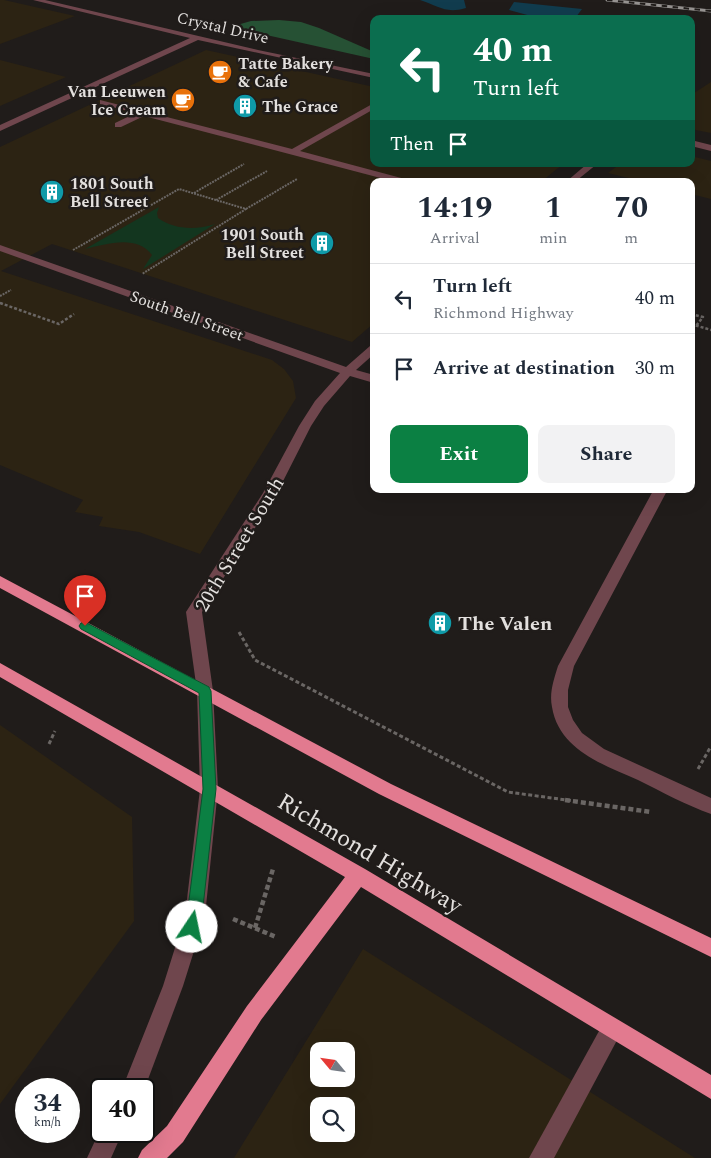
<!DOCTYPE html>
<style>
body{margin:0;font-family:Spectral,serif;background:#f2f2f3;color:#1f2937;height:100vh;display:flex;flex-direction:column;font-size:19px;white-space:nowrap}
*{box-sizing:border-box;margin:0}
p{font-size:16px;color:#747a83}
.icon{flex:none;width:28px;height:28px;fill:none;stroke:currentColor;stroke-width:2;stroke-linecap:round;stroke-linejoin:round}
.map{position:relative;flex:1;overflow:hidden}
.panel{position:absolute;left:370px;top:178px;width:325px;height:315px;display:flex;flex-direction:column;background:#fff;border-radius:10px;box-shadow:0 5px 20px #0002}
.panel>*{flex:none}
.guide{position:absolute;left:370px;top:15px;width:325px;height:152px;border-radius:10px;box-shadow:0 5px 20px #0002;background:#0b6e4f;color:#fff;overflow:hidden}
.needle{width:32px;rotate:299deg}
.controls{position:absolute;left:310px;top:1042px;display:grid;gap:10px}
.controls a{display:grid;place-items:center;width:45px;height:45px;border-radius:10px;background:#fff;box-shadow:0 5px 20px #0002;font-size:25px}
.speed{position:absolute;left:15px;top:1078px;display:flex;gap:10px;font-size:25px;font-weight:700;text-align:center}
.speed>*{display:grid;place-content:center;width:65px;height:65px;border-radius:50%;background:#fff;box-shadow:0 5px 20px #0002;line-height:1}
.speed small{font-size:12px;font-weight:400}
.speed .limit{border:2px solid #111;border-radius:8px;background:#fff;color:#111}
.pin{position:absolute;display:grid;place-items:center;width:42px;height:42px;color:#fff;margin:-51px -21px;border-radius:50% 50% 50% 0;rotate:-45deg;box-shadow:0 0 5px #0007}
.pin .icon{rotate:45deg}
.me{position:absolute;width:55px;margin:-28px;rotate:11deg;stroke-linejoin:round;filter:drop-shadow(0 0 4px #0008)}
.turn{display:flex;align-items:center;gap:18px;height:105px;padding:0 20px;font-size:22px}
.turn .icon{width:65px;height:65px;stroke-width:2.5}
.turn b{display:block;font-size:35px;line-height:42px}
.then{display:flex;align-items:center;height:48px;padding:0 20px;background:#0003;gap:10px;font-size:19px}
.eta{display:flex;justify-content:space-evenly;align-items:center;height:85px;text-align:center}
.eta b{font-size:30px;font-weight:700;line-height:35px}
.cta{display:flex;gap:10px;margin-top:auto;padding:10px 20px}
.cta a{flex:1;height:58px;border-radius:10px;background:#0b8043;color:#fff;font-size:20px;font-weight:700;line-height:58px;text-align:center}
.cta a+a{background:#f2f2f3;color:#1f2937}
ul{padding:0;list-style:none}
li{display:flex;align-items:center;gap:15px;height:70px;padding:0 20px;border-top:1px solid #e0e1e3}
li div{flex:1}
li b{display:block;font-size:19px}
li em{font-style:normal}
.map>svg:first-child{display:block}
.commercial{fill:#2c2313;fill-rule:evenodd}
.green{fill:#13361f}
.forest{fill:#265134}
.water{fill:#113c4e}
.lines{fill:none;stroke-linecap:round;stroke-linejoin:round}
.path-far3{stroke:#6a6664;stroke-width:2;stroke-dasharray:2 1;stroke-linecap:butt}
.path-far2{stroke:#6a6664;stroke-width:2.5;stroke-dasharray:3 2;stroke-linecap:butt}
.path-far1{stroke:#6a6664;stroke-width:3;stroke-dasharray:4 2.5;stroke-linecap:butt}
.path{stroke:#6a6664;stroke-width:4.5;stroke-dasharray:5 3;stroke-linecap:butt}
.minor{fill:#6f464d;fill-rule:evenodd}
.highway{fill:#e27a8f;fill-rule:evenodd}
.rail-casing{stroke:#969391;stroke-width:3}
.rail{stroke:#201c1a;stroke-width:2;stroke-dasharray:5.5;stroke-linecap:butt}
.route{fill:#0b8043;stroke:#07532c}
.labels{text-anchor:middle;stroke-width:5;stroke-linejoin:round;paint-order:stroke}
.far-street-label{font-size:16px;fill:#e3e0de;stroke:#201c1a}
.far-poi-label{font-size:16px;font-weight:bold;fill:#e3e0de;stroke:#201c1a;text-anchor:start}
.street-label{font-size:20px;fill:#e3e0de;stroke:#201c1a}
.poi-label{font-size:20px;font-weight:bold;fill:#e3e0de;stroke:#201c1a;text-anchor:start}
.near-street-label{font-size:24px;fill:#e3e0de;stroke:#201c1a}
</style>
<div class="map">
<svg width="711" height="1158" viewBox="0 0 711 1158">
<rect width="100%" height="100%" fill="#201c1a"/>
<g class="commercial">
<path d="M 0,0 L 4,0 L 75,16 L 0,44 Z"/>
<path d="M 206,50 L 374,87 L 374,164 L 563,164 L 542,181 L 374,181 L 374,323 L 352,342 L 52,244 L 1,271 L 272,360 L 284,369 L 293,381 L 296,398 L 200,554 L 139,532 L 99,526 L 103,517 L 75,512 L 83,500 L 0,465 L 0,147 Z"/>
<path d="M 0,60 L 66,77 L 0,106 Z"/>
<path d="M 711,82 L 711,133 L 691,129 L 691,95 Z"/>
<path d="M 691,156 L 711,161 L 711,199 L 691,194 L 691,181 L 641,181 L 608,173 L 620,164 L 691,164 Z"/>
<path d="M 0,725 L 132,817 L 134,921 L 0,1104 Z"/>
<path d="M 363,949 L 695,1158 L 234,1158 ZM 319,1051 L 346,1051 L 346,1079 L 319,1079 ZM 319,1106 L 346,1106 L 346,1134 L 319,1134 Z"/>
</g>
<path class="green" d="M 159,207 L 157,213 L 158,218 C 175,230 196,230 215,224 L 143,269 L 152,255 C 137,234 106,244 85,249 Z"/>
<path class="forest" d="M 279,20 L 301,22 L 319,28 L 374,52 L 374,59 L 230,27 L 251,21 Z"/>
<g class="water">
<path d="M 420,0 L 464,0 L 466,8 C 445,14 439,6 420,0 Z"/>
<path d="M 514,2 L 582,9 L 576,17 L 542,19 L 509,10 Z"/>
</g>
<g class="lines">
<g class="path-far3">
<path d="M 194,193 L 244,164"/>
<path d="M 216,200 L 267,171"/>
<path d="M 246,209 L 297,179"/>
<path d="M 73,250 L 179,189 L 246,209 L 142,274"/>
<path d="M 0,296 L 11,290"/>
<path d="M 0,303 L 3,304"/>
</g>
<g class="path-far2">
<path d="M 0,303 L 59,324 L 74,314"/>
<path d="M 691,314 L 703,317 L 696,326"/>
<path d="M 691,324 L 711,330"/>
</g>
<g class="path-far1">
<path d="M 239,632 L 255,660 L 508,792 L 574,801"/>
<path d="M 49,744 L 55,731"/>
<path d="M 698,769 L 710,748"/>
</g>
<g class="path">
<path d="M 565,800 L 651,812"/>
<path d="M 233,919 L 276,937"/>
<path d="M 255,928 L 273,869"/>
</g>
<g class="minor">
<path d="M 33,0 L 45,0 L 258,50 L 374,74 L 374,78 L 198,40 L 0,131 L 0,125 L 190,38 Z"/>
<path d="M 100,100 L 292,149 L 374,103 L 374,109 L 300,151 L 405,179 L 407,181 L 392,181 L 144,116 L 121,127 L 115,127 L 115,123 L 136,113 L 100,104 Z"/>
<path d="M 691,140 L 711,145 L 711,151 L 691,146 Z"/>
<path d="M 587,164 L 597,164 L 576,181 L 567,181 Z"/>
<path d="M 0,245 L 346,367 L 370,346 L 374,345 L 374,354 L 356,370 L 374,375 L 374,383 L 350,376 L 324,406 L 311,426 L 277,493 L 202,612 L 213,691 L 218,789 L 205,916 L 183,986 L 144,1090 L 122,1089 L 163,986 L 185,916 L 200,789 L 197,691 L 186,612 L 263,493 L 299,426 L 315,401 L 340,373 L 0,251 Z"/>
<path d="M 654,489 L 668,489 L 574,666 L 568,690 L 568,707 L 573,720 L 582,733 L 604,749 L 711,798 L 711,814 C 686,805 662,792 638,780 C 604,765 559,750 552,707 C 549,693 554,679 558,666 Z"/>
<path d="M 612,1019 L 620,1022 L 623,1029 L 554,1158 L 529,1158 L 604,1022 Z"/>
<path d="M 101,1128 L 101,1131 L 123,1131 L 111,1158 L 87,1158 Z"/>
</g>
<g class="highway">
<path d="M 0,576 L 391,784 L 711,938 L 711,957 L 379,794 L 0,588 Z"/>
<path d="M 0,663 L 365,869 L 711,1075 L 711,1099 L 361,887 L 261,1020 L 183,1142 L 167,1158 L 138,1158 L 142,1150 L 167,1126 L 247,1006 L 345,877 L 0,677 Z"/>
</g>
<g class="rail-casing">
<path id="rail" d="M 607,0 L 711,11"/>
</g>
<use href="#rail" class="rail"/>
</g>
<path class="route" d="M 85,622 L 209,687 L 211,691 L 216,789 L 202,916 L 197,932 L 192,934 L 186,932 L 184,927 L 187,916 L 203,789 L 199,693 L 81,629 L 79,626 L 81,623 Z"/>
<defs>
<g id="cafe-disc" transform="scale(1.25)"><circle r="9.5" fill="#e8710a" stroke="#201c1a"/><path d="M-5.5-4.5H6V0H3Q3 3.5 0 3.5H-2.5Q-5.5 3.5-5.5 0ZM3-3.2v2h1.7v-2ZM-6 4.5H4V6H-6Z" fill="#fff"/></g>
<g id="building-disc" transform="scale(1.25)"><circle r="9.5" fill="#0f9aa8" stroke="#201c1a"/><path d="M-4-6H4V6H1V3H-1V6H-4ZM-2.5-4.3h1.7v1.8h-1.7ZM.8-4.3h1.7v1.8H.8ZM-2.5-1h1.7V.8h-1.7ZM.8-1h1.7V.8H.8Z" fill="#fff"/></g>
</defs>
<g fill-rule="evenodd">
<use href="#cafe-disc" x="220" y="72"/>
<use href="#cafe-disc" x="183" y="100"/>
<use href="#building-disc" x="245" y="106"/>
<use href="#building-disc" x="52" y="192"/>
<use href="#building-disc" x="322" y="243"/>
<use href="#building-disc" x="440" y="623"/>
</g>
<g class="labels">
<g class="far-street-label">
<text transform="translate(223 27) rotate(13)" y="6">Crystal Drive</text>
<text transform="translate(187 315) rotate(20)" y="6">South Bell Street</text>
</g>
<g class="far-poi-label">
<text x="238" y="69">Tatte Bakery<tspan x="238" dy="18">&amp; Cafe</tspan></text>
<text x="166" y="97" text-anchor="end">Van Leeuwen<tspan x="166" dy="18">Ice Cream</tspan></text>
<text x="262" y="112">The Grace</text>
<text x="70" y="189">1801 South<tspan x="70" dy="18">Bell Street</tspan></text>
<text x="304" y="240" text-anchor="end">1901 South<tspan x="304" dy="18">Bell Street</tspan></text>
</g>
<g class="street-label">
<text transform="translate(239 544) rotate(-59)" y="7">20th Street South</text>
</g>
<g class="poi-label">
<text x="458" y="630">The Valen</text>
</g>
<g class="near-street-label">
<text transform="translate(370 853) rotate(31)" y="8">Richmond Highway</text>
</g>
</g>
</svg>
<div class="controls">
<a><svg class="needle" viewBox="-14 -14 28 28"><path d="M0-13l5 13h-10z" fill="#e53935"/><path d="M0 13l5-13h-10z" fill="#747a83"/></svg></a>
<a><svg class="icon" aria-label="search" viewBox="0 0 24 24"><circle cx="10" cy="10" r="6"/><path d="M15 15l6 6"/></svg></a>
</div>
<div class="speed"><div>34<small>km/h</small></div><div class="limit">40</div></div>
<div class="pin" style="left:85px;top:626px;background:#d93025"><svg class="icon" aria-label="arrive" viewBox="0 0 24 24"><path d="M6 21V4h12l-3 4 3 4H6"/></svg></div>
<svg class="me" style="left:192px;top:927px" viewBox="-20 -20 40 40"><circle r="19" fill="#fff"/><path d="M0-13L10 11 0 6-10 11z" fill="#0b8043"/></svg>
<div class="guide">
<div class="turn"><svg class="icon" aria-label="left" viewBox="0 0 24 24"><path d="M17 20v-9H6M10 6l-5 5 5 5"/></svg><div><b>40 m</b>Turn left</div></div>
<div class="then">Then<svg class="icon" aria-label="arrive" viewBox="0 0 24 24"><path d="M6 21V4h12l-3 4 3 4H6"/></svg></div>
</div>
<section class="panel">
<div class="eta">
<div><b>14:19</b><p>Arrival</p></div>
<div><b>1</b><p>min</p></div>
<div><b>70</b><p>m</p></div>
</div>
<ul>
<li><svg class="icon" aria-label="left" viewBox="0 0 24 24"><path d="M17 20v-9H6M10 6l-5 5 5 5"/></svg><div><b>Turn left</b><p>Richmond Highway</p></div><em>40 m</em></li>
<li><svg class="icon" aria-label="arrive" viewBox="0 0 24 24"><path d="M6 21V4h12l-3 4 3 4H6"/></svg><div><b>Arrive at destination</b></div><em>30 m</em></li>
</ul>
<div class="cta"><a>Exit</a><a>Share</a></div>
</section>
</div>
